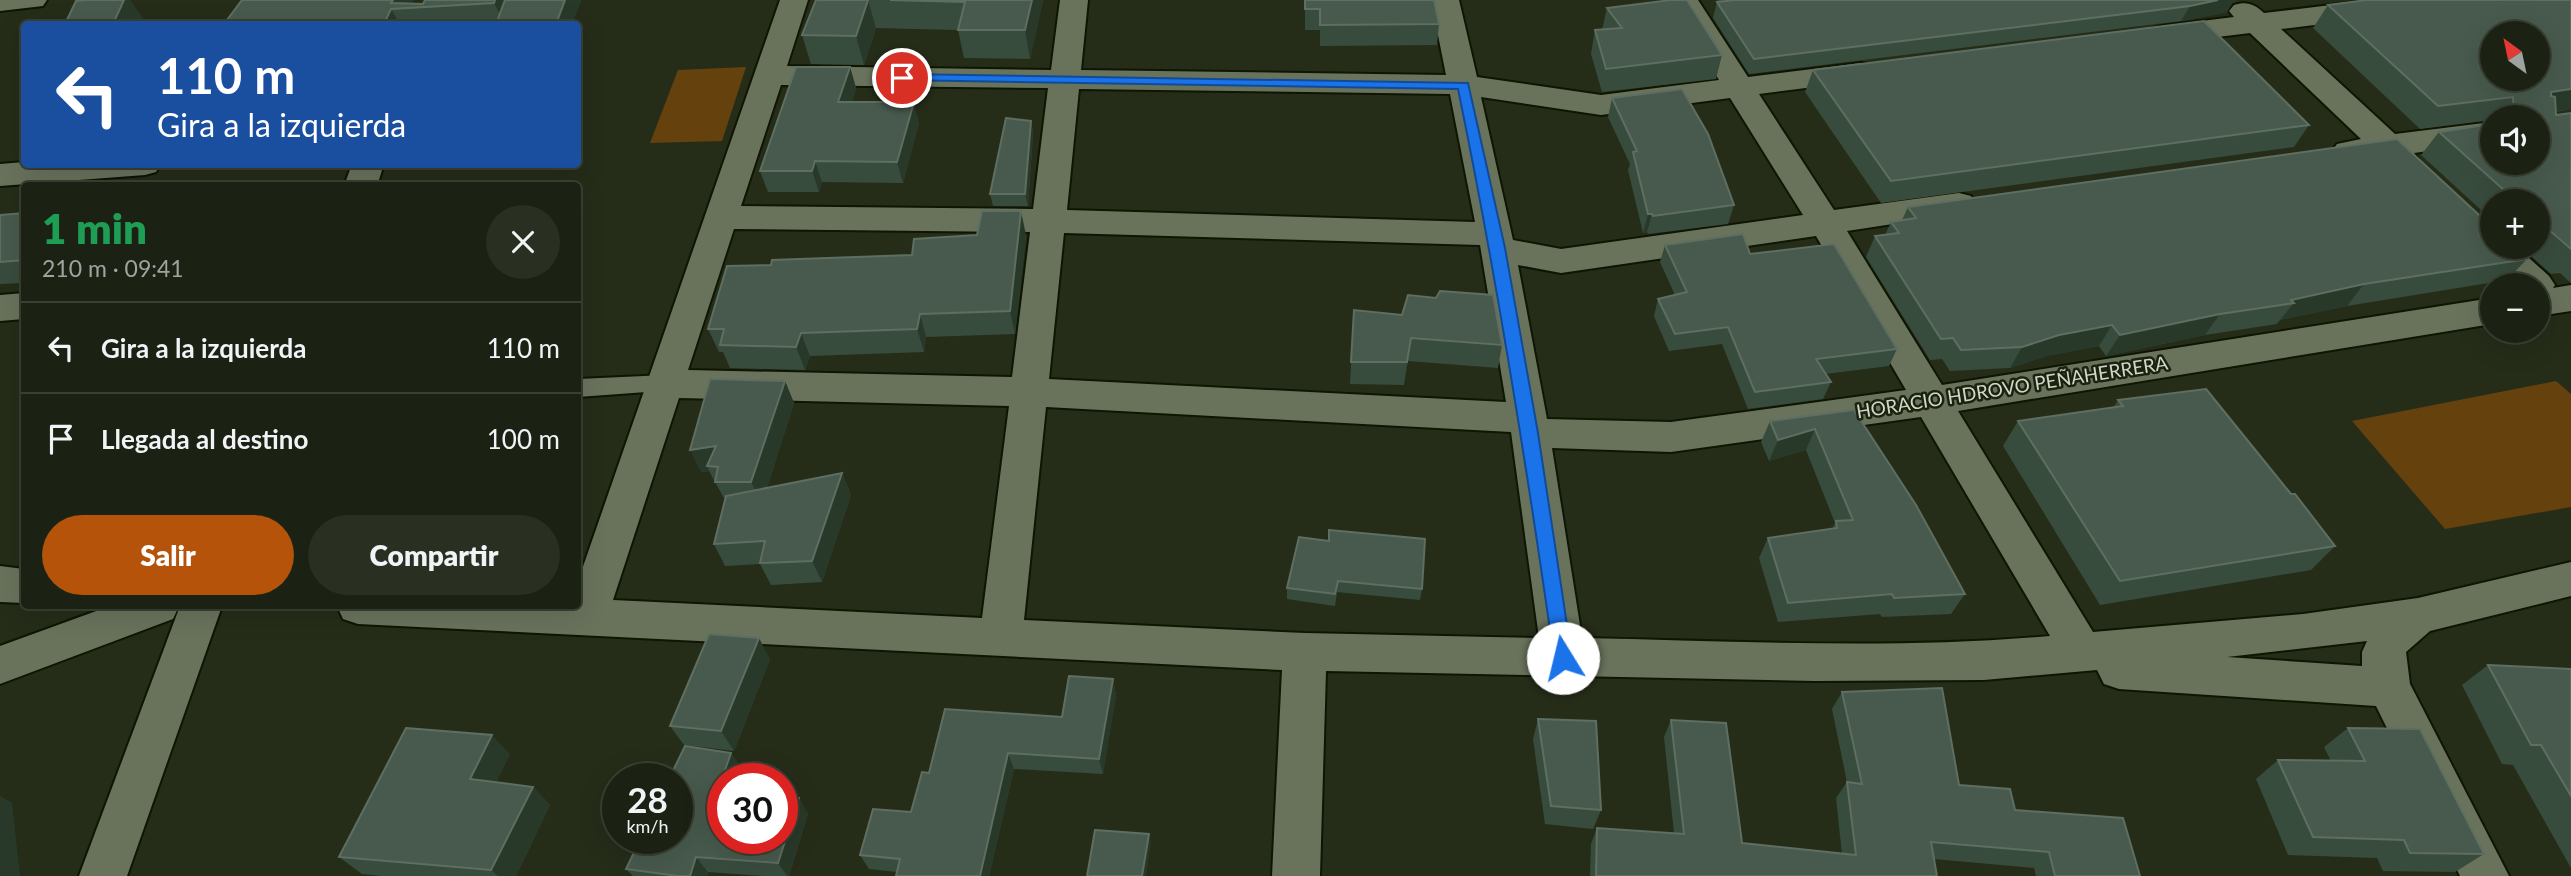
<!DOCTYPE html>
<html lang="es">
<meta charset="utf-8">
<style>
body{margin:0;font-family:Lato,sans-serif;background:#292f21;color:#f1f3f6;height:100vh;display:flex;flex-direction:column;font-size:26px;white-space:nowrap}
*{box-sizing:border-box;margin:0}
p{font-size:23px;color:#a0a4a0}
.icon{flex:none;width:38px;height:38px;fill:none;stroke:currentColor;stroke-width:2;stroke-linecap:round;stroke-linejoin:round}
.map{position:relative;flex:1;overflow:hidden}
.details{position:absolute;left:21px;top:182px;width:560px;height:427px;display:flex;flex-direction:column;background:#1c2213;border-radius:7px;box-shadow:0 7px 28px #0002,0 0 0 2px #3a3f33}
.details>*{flex:none}
.hud{position:absolute;left:21px;top:21px;width:560px;height:147px;border-radius:7px;box-shadow:0 7px 28px #0002,0 0 0 2px #3a3f33;background:#1a4fa0;color:#fff;overflow:hidden}
.needle{width:46px;rotate:327deg}
.controls{position:absolute;left:2480px;top:21px;display:grid;gap:14px}
.controls a{display:grid;place-items:center;width:70px;height:70px;border-radius:50%;background:#1c2213;box-shadow:0 7px 28px #0002,0 0 0 2px #3a3f33;font-size:35px}
.speed{position:absolute;left:602px;top:763px;display:flex;gap:14px;font-size:35px;font-weight:700;text-align:center}
.speed>*{display:grid;place-content:center;width:91px;height:91px;border-radius:50%;background:#1c2213;box-shadow:0 7px 28px #0002,0 0 0 2px #3a3f33;line-height:1}
.speed small{font-size:18px;font-weight:400}
.speed .limit{border:10px solid #d22;background:#fff;color:#111}
.pin{position:absolute;display:grid;place-items:center;width:60px;height:60px;color:#fff;margin:-30px;border:4px solid #fff;border-radius:50%;box-shadow:0 2px 7px #0007}
.me{position:absolute;width:77px;margin:-38px;rotate:351deg;stroke-linejoin:round;filter:drop-shadow(0 0 5px #0008)}
.turn{display:flex;align-items:center;gap:24px;height:147px;padding:0 21px;font-size:32px}
.turn .icon{width:91px;height:91px;stroke-width:2.5}
.turn b{display:block;font-size:49px;line-height:60px}
.round{display:grid;place-items:center;flex:none;width:74px;height:74px;border-radius:37px;background:#292f21}
.headline{display:flex;align-items:center;justify-content:space-between;height:119px;padding:0 21px}
h1{font-size:42px;font-weight:800;line-height:52px;color:#1e9e55}
.primary-button{display:flex;gap:14px;margin-top:auto;padding:14px 21px}
.primary-button a{flex:1;height:80px;border-radius:42px;background:#b45309;color:#fff;font-size:28px;font-weight:800;line-height:80px;text-align:center}
.primary-button a+a{background:#292f21;color:#f1f3f6}
ul{padding:0;list-style:none}
li{display:flex;align-items:center;gap:21px;height:91px;padding:0 21px;border-top:2px solid #3a3f33}
li div{flex:1}
li b{display:block;font-size:26px}
li em{font-style:normal}
.map>svg:first-child{display:block}
.green{fill:#65410e}
.lines{fill:none;stroke-linecap:round;stroke-linejoin:round}
.lane-casing{stroke:#0e1503;stroke-width:4}
.street-casing{stroke:#0e1503;stroke-width:4}
.lane{fill:#69735c;fill-rule:evenodd}
.street{fill:#69735c;fill-rule:evenodd}
.wall{fill:#384c3e}
.shaded-wall{fill:#293929}
.building{fill:#485a4d;stroke:#5e6e61;stroke-width:2;fill-rule:evenodd}
.route{fill:#1a73e8;stroke:#114b97;stroke-width:2}
.labels{text-anchor:middle;stroke-width:5;stroke-linejoin:round;paint-order:stroke}
.street-label{font-size:19px;fill:#d2d7cb;stroke:#1b230f}
</style>
<div class="map">
<svg width="2571" height="876" viewBox="0 0 2571 876">
<rect width="100%" height="100%" fill="#252d19"/>
<g class="green">
<path d="M 746,67 L 722,141 L 650,143 L 678,70 Z"/>
<path d="M 2556,381 L 2571,394 L 2571,507 L 2445,529 L 2352,421 Z"/>
</g>
<g class="lines">
<g class="lane-casing">
<path id="lane" d="M 666,375 L 674,378 L 678,384 L 674,390 L 578,397 L 578,379 Z"/>
</g>
<g class="street-casing">
<g id="street">
<path d="M 0,0 L 47,0 L 43,6 L 0,11 Z"/>
<path d="M 780,0 L 808,0 L 787,66 L 1051,70 L 1060,0 L 1088,0 L 1081,70 L 1446,75 L 1431,0 L 1459,0 L 1477,77 L 1601,95 L 1719,80 L 1670,0 L 1698,0 L 1748,77 L 1861,63 L 1872,65 L 1876,72 L 1872,79 L 1861,81 L 1759,94 L 1834,210 L 1959,193 L 1971,196 L 1976,204 L 1971,212 L 1847,231 L 1942,385 L 2492,298 L 2492,324 L 1958,411 L 2093,632 L 2303,614 L 2418,598 L 2571,562 L 2571,596 L 2430,631 L 2406,652 L 2410,684 L 2509,876 L 2460,876 L 2376,706 L 2119,689 L 2104,684 L 2097,670 L 1984,680 L 1815,681 L 1326,671 L 1320,876 L 1272,876 L 1282,670 L 358,624 L 343,619 L 337,606 L 578,606 L 578,581 ZM 781,85 L 1048,88 L 1033,209 L 741,206 ZM 1079,89 L 1450,94 L 1475,222 L 1067,210 ZM 1481,97 L 1601,115 L 1730,98 L 1803,215 L 1561,249 L 1513,240 ZM 734,229 L 1030,232 L 1012,377 L 688,370 ZM 1064,233 L 1480,245 L 1506,402 L 1049,379 ZM 1816,236 L 1906,390 L 1671,422 L 1547,419 L 1518,265 L 1561,273 ZM 679,398 L 1009,406 L 982,618 L 613,600 ZM 1046,407 L 1511,432 L 1539,638 L 1305,633 L 1024,620 ZM 1921,417 L 2050,636 C 1894,650 1737,641 1582,638 L 1552,448 L 1671,452 ZM 2367,641 L 2362,652 L 2362,666 L 2227,657 Z"/>
<path d="M 2373,0 L 2458,0 L 2454,6 L 2444,9 L 2281,29 L 2395,134 L 2492,122 L 2492,142 L 2414,153 L 2418,159 L 2413,166 C 2399,171 2392,168 2381,157 L 2348,161 L 2337,158 L 2332,151 L 2337,144 L 2361,139 L 2250,33 L 2161,44 L 2151,41 L 2146,35 L 2151,29 L 2161,26 L 2234,17 L 2229,11 L 2234,5 C 2247,1 2254,4 2264,13 Z"/>
<path d="M 24,162 L 24,164 L 161,164 L 156,172 L 145,175 L 0,186 L 0,164 Z"/>
<path d="M 352,164 L 384,164 L 377,186 L 344,186 Z"/>
<path d="M 2492,236 L 2492,247 L 2517,247 L 2549,276 L 2555,285 L 2553,288 L 2571,285 L 2571,311 L 2538,316 L 2538,285 L 2516,285 L 2484,255 L 2479,247 L 2484,239 Z"/>
<path d="M 24,293 L 24,319 L 0,321 L 0,295 Z"/>
<path d="M 0,566 L 24,569 L 24,603 L 0,602 Z"/>
<path d="M 110,606 L 179,606 L 173,619 L 0,684 L 0,646 Z"/>
<path d="M 180,606 L 222,606 L 127,876 L 79,876 Z"/>
</g>
</g>
<use href="#lane" class="lane"/>
<use href="#street" class="street"/>
</g>
<g class="wall">
<path d="M 242,0 L 413,0 L 411,4 L 423,4 L 425,0 L 581,0 L 572,24 L 224,24 Z"/>
<path d="M 816,0 L 1043,0 L 1030,59 L 964,58 L 958,30 L 876,28 L 864,65 L 811,64 L 802,35 Z"/>
<path d="M 1305,0 L 1434,0 L 1439,24 L 1437,45 L 1320,46 L 1320,30 L 1305,30 Z"/>
<path d="M 1717,0 L 2238,0 L 2232,3 L 2227,12 L 2181,21 L 1749,74 L 1713,18 L 1717,2 L 1719,2 Z"/>
<path d="M 2571,0 L 2571,109 L 2556,112 L 2556,115 L 2571,113 L 2571,283 L 2560,273 L 2551,274 L 2521,247 L 2538,247 L 2538,201 L 2492,201 L 2492,220 L 2421,155 L 2439,132 L 2538,117 L 2492,117 L 2492,120 L 2420,129 L 2313,28 L 2328,5 Z"/>
<path d="M 1607,8 L 1722,55 L 1716,79 L 1602,92 L 1591,54 L 1595,30 L 1602,30 Z"/>
<path d="M 850,67 L 856,88 L 852,102 L 919,123 L 903,183 L 822,182 L 819,192 L 768,192 L 760,171 Z"/>
<path d="M 1813,70 L 2309,125 L 2294,147 L 1881,203 L 1805,92 Z"/>
<path d="M 1612,98 L 1734,205 L 1728,224 L 1648,234 L 1647,232 L 1643,233 L 1628,170 L 1630,164 L 1608,117 Z"/>
<path d="M 1031,121 L 1033,134 L 1028,206 L 993,206 L 990,194 Z"/>
<path d="M 1908,207 L 2527,259 L 2507,280 L 2347,306 L 2280,320 L 2277,324 L 2205,335 L 2106,356 L 2099,346 L 2046,356 L 2010,368 L 1950,371 L 1942,359 L 1930,360 L 1866,257 L 1875,236 L 1885,235 L 1891,222 L 1902,220 Z"/>
<path d="M 24,213 L 24,283 L 0,284 L 0,215 Z"/>
<path d="M 1026,235 L 1015,334 L 926,337 L 924,352 L 810,356 L 805,370 L 730,368 L 723,352 L 719,352 L 708,329 L 771,265 L 912,255 Z"/>
<path d="M 1665,245 L 1750,254 L 1897,349 L 1889,366 L 1825,374 L 1831,382 L 1823,399 L 1748,409 L 1722,344 L 1669,351 L 1654,316 L 1658,299 L 1675,295 L 1660,262 Z"/>
<path d="M 1354,310 L 1502,345 L 1498,368 L 1408,361 L 1404,385 L 1350,384 Z"/>
<path d="M 785,381 L 794,403 L 767,488 L 842,473 L 851,495 L 822,582 L 771,585 L 760,564 L 725,566 L 714,544 L 725,500 L 709,471 L 701,472 Z"/>
<path d="M 2118,400 L 2291,494 L 2335,546 L 2311,570 L 2100,605 L 2003,446 L 2018,421 L 2113,408 Z"/>
<path d="M 1854,410 L 1965,594 L 1951,614 L 1882,617 L 1880,614 L 1778,622 L 1759,558 L 1768,538 L 1832,529 L 1835,523 L 1806,450 L 1769,461 L 1761,442 L 1770,421 Z"/>
<path d="M 1299,537 L 1422,589 L 1420,600 L 1337,592 L 1335,606 L 1287,599 L 1287,588 Z"/>
<path d="M 770,659 L 734,751 L 684,745 L 670,726 Z"/>
<path d="M 2488,665 L 2571,669 L 2571,868 L 2513,765 L 2502,764 L 2462,685 Z"/>
<path d="M 1113,679 L 1116,695 L 1103,774 L 1014,769 L 989,876 L 896,876 L 897,872 L 869,869 L 860,855 L 911,812 L 1062,717 Z"/>
<path d="M 1842,692 L 1959,785 L 2015,810 L 2140,876 L 2036,876 L 2034,868 L 1934,859 L 1937,876 L 1590,876 L 1591,844 L 1597,828 L 1674,833 L 1664,737 L 1671,720 L 1742,843 L 1842,854 L 1836,798 L 1847,782 L 1832,709 Z"/>
<path d="M 1538,719 L 1601,810 L 1593,829 L 1545,824 L 1533,739 Z"/>
<path d="M 2348,728 L 2484,854 L 2455,872 L 2383,871 L 2377,858 L 2288,855 L 2256,779 L 2278,760 L 2331,761 L 2324,747 Z"/>
<path d="M 685,746 L 731,753 L 742,769 L 739,779 L 723,779 L 723,838 L 782,838 L 782,797 L 799,798 L 808,814 L 789,876 L 765,876 L 708,872 L 707,876 L 633,876 L 626,869 L 641,838 L 677,838 L 677,779 L 669,779 Z"/>
<path d="M 510,754 L 496,782 L 533,787 L 550,805 L 516,876 L 382,876 L 362,874 L 339,857 Z"/>
</g>
<g class="shaded-wall">
<path d="M 124,0 L 130,0 L 143,18 L 140,24 L 113,24 Z"/>
<path d="M 393,0 L 413,0 L 410,7 L 391,3 Z"/>
<path d="M 495,0 L 519,0 L 505,24 L 494,3 Z"/>
<path d="M 565,0 L 581,0 L 572,24 L 556,24 Z"/>
<path d="M 868,0 L 876,28 L 864,65 L 856,36 Z"/>
<path d="M 1032,0 L 1043,0 L 1030,59 L 1025,30 Z"/>
<path d="M 2218,0 L 2238,0 L 2232,3 L 2227,12 L 2181,21 L 2190,6 Z"/>
<path d="M 391,9 L 400,24 L 384,24 Z"/>
<path d="M 850,67 L 856,88 L 845,123 L 838,102 Z"/>
<path d="M 2571,89 L 2571,109 L 2531,115 L 2551,92 Z"/>
<path d="M 914,102 L 919,123 L 903,183 L 897,162 Z"/>
<path d="M 1031,121 L 1033,134 L 1028,206 L 1025,194 Z"/>
<path d="M 815,161 L 822,182 L 819,192 L 812,171 Z"/>
<path d="M 1021,211 L 1026,235 L 1015,334 L 1010,311 Z"/>
<path d="M 1648,214 L 1652,214 L 1647,232 L 1643,233 Z"/>
<path d="M 2364,284 L 2347,306 L 2280,320 L 2294,303 L 2291,300 Z"/>
<path d="M 920,314 L 926,337 L 924,352 L 917,329 Z"/>
<path d="M 2220,314 L 2205,335 L 2106,356 L 2120,335 Z"/>
<path d="M 2112,325 L 2099,346 L 2046,356 L 2010,368 L 2022,347 L 2059,335 Z"/>
<path d="M 801,333 L 810,356 L 805,370 L 796,347 Z"/>
<path d="M 1411,338 L 1408,361 L 1404,385 L 1407,362 Z"/>
<path d="M 785,381 L 794,403 L 762,504 L 751,482 Z"/>
<path d="M 1815,429 L 1806,450 L 1769,461 L 1778,440 Z"/>
<path d="M 716,446 L 707,466 L 709,471 L 701,472 L 690,450 Z"/>
<path d="M 842,473 L 851,495 L 822,582 L 812,561 Z"/>
<path d="M 759,638 L 770,659 L 734,751 L 721,731 Z"/>
<path d="M 1113,679 L 1116,695 L 1103,774 L 1099,759 Z"/>
<path d="M 492,735 L 510,754 L 489,798 L 470,779 Z"/>
<path d="M 731,753 L 742,769 L 739,779 L 723,779 L 723,801 L 717,793 Z"/>
<path d="M 1008,753 L 1014,769 L 989,876 L 980,876 Z"/>
<path d="M 533,787 L 550,805 L 516,876 L 498,876 L 491,870 Z"/>
<path d="M 0,796 L 12,803 L 20,876 L 0,876 Z"/>
<path d="M 799,798 L 808,814 L 789,876 L 787,876 L 778,863 Z"/>
<path d="M 1149,834 L 1151,843 L 1146,876 L 1142,876 Z"/>
<path d="M 696,857 L 708,872 L 707,876 L 690,876 Z"/>
</g>
<g class="building">
<path d="M 87,0 L 124,0 L 113,24 L 65,24 L 76,1 Z"/>
<path d="M 242,0 L 393,0 L 391,3 L 423,4 L 425,0 L 495,0 L 494,3 L 391,9 L 384,24 L 224,24 Z"/>
<path d="M 505,0 L 565,0 L 556,24 L 496,24 Z"/>
<path d="M 816,0 L 868,0 L 856,36 L 802,35 Z"/>
<path d="M 890,0 L 1032,0 L 1025,30 L 958,30 L 965,2 Z"/>
<path d="M 1305,0 L 1434,0 L 1439,24 L 1320,25 L 1320,9 L 1305,9 Z"/>
<path d="M 1671,0 L 1687,0 L 1722,55 L 1606,69 L 1595,30 L 1622,28 L 1607,8 Z"/>
<path d="M 1735,0 L 1734,0 L 2218,0 L 2190,6 L 1754,59 L 1717,2 Z"/>
<path d="M 2367,0 L 2571,0 L 2571,89 L 2551,92 L 2551,96 L 2555,97 L 2556,115 L 2571,113 L 2571,249 L 2540,222 L 2538,222 L 2538,201 L 2514,201 L 2514,199 L 2439,132 L 2492,124 L 2492,163 L 2538,163 L 2538,117 L 2514,117 L 2513,97 L 2438,106 L 2328,5 ZM 2492,33 L 2538,33 L 2538,79 L 2492,79 Z"/>
<path d="M 2204,21 L 2309,125 L 1891,181 L 1813,70 Z"/>
<path d="M 796,67 L 850,67 L 838,102 L 914,102 L 897,162 L 815,161 L 812,171 L 760,171 Z"/>
<path d="M 1682,89 L 1708,134 L 1734,205 L 1653,216 L 1652,214 L 1648,214 L 1633,152 L 1637,151 L 1612,98 Z"/>
<path d="M 1006,118 L 1031,121 L 1025,194 L 990,194 Z"/>
<path d="M 2397,139 L 2492,227 L 2492,247 L 2514,247 L 2527,259 L 2364,284 L 2291,300 L 2294,303 L 2220,314 L 2120,335 L 2112,325 L 2059,335 L 2022,347 L 1961,350 L 1953,338 L 1941,339 L 1875,236 L 1899,233 L 1891,222 L 1916,218 L 1908,207 Z"/>
<path d="M 982,211 L 1021,211 L 1010,311 L 920,314 L 917,329 L 801,333 L 796,347 L 720,345 L 724,329 L 708,329 L 727,266 L 771,265 L 772,260 L 912,255 L 914,239 L 977,235 Z"/>
<path d="M 24,213 L 24,260 L 0,262 L 0,215 Z"/>
<path d="M 1743,234 L 1750,254 L 1834,244 L 1897,349 L 1816,359 L 1831,382 L 1755,392 L 1728,327 L 1675,334 L 1658,299 L 1687,292 L 1665,245 Z"/>
<path d="M 1440,291 L 1493,295 L 1502,345 L 1411,338 L 1407,362 L 1351,362 L 1354,310 L 1402,315 L 1408,295 L 1436,298 Z"/>
<path d="M 710,379 L 785,381 L 751,482 L 715,482 L 718,467 L 707,466 L 716,446 L 690,450 Z"/>
<path d="M 2206,389 L 2291,494 L 2295,494 L 2335,546 L 2120,581 L 2018,421 L 2123,406 L 2118,400 Z"/>
<path d="M 1854,410 L 1916,505 L 1965,594 L 1894,598 L 1892,594 L 1788,603 L 1768,538 L 1837,528 L 1836,521 L 1853,520 L 1815,429 L 1778,440 L 1770,421 Z"/>
<path d="M 842,473 L 812,561 L 760,563 L 765,541 L 714,544 L 726,496 Z"/>
<path d="M 1329,530 L 1425,539 L 1422,589 L 1338,581 L 1335,594 L 1287,588 L 1299,537 L 1329,541 Z"/>
<path d="M 709,634 L 759,638 L 721,731 L 670,726 Z"/>
<path d="M 2488,665 L 2571,669 L 2571,796 L 2541,745 L 2531,745 Z"/>
<path d="M 1069,676 L 1113,679 L 1099,759 L 1008,753 L 980,876 L 896,876 L 900,859 L 860,855 L 873,809 L 911,812 L 922,772 L 929,773 L 945,709 L 1062,717 Z"/>
<path d="M 1942,688 L 1959,785 L 2010,789 L 2015,810 L 2123,818 L 2140,876 L 2055,876 L 2049,852 L 1931,842 L 1937,876 L 1596,876 L 1597,828 L 1684,834 L 1671,720 L 1726,723 L 1742,843 L 1856,855 L 1847,782 L 1862,784 L 1842,692 Z"/>
<path d="M 1538,719 L 1596,721 L 1601,810 L 1551,806 Z"/>
<path d="M 406,728 L 492,735 L 470,779 L 533,787 L 491,870 L 339,857 Z"/>
<path d="M 2348,728 L 2420,729 L 2484,854 L 2410,853 L 2404,840 L 2313,837 L 2278,760 L 2365,761 Z"/>
<path d="M 685,746 L 731,753 L 717,793 L 723,794 L 723,838 L 782,838 L 782,797 L 799,798 L 778,863 L 696,857 L 690,876 L 678,876 L 626,869 L 641,838 L 677,838 L 677,779 L 669,779 Z"/>
<path d="M 1095,830 L 1149,834 L 1142,876 L 1087,876 Z"/>
</g>
<path class="route" d="M 902,74 L 1468,83 L 1505,248 L 1538,433 L 1572,658 L 1569,664 L 1563,666 L 1557,664 L 1554,658 C 1527,467 1497,278 1458,89 L 898,80 L 898,75 Z"/>
<g class="labels">
<g class="street-label">
<text transform="translate(2012 387) rotate(-9)" y="7">HORACIO HDROVO PEÑAHERRERA</text>
</g>
</g>
</svg>
<div class="controls">
<a><svg class="needle" viewBox="-14 -14 28 28"><path d="M0-13l5 13h-10z" fill="#e53935"/><path d="M0 13l5-13h-10z" fill="#a0a4a0"/></svg></a>
<a><svg class="icon" aria-label="sound" viewBox="0 0 24 24"><path d="M4 9h4l5-4v14l-5-4H4zM17 9q2 3 0 6"/></svg></a>
<a>+</a>
<a>−</a>
</div>
<div class="speed"><div>28<small>km/h</small></div><div class="limit">30</div></div>
<div class="pin" style="left:902px;top:78px;background:#d93025"><svg class="icon" aria-label="arrive" viewBox="0 0 24 24"><path d="M6 21V4h12l-3 4 3 4H6"/></svg></div>
<svg class="me" style="left:1563px;top:658px" viewBox="-20 -20 40 40"><circle r="19" fill="#fff"/><path d="M0-13L10 11 0 6-10 11z" fill="#1a73e8"/></svg>
<div class="hud">
<div class="turn"><svg class="icon" aria-label="left" viewBox="0 0 24 24"><path d="M17 20v-9H6M10 6l-5 5 5 5"/></svg><div><b>110 m</b>Gira a la izquierda</div></div>
</div>
<section class="details">
<div class="headline"><div><h1>1 min</h1><p>210 m · 09:41</p></div><a class="round"><svg class="icon" aria-label="close" viewBox="0 0 24 24"><path d="M6 6l12 12M18 6L6 18"/></svg></a></div>
<ul>
<li><svg class="icon" aria-label="left" viewBox="0 0 24 24"><path d="M17 20v-9H6M10 6l-5 5 5 5"/></svg><div><b>Gira a la izquierda</b></div><em>110 m</em></li>
<li><svg class="icon" aria-label="arrive" viewBox="0 0 24 24"><path d="M6 21V4h12l-3 4 3 4H6"/></svg><div><b>Llegada al destino</b></div><em>100 m</em></li>
</ul>
<div class="primary-button"><a>Salir</a><a>Compartir</a></div>
</section>
</div>
